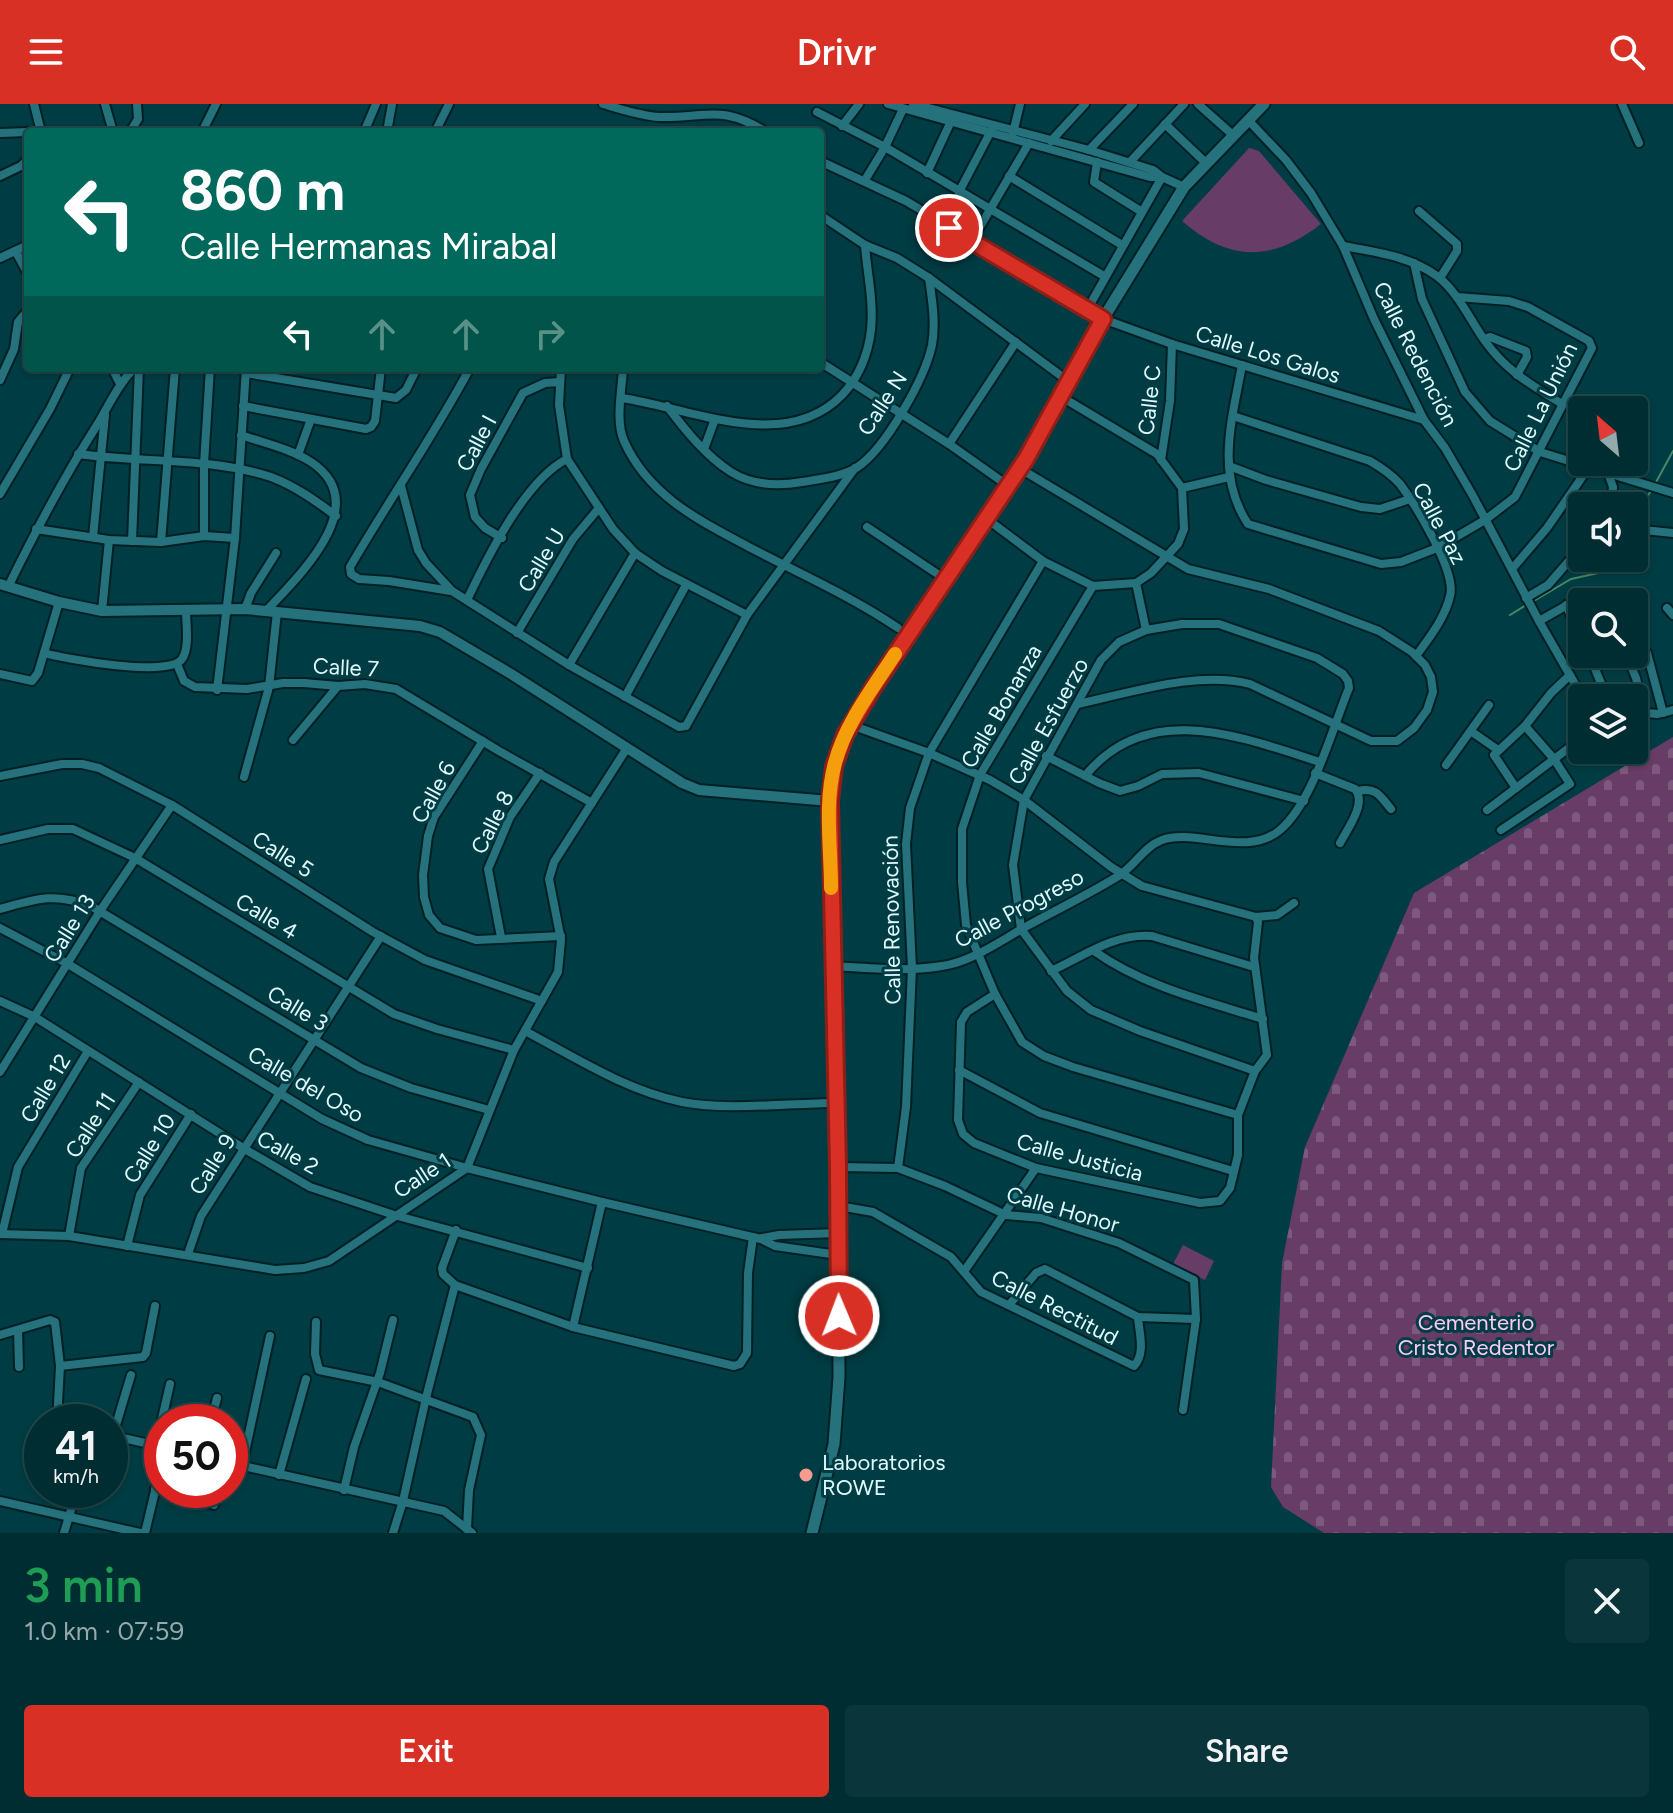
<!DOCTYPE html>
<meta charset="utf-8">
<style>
body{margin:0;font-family:Figtree,sans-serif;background:#0a353a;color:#f1f3f6;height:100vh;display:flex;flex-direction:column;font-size:30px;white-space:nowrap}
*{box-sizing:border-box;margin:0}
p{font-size:26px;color:#95a8ac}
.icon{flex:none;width:44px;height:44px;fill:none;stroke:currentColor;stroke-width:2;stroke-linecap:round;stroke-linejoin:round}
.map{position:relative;height:1429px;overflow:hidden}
.side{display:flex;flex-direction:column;background:#002d32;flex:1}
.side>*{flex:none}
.guide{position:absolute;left:24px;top:24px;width:800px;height:244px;border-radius:8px;box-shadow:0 2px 6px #0004,0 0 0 2px #22494d;background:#00695c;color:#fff;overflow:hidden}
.needle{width:52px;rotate:332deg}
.buttons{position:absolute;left:1568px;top:292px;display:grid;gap:16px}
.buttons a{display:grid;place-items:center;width:80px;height:80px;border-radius:8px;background:#002d32;box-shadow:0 2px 6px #0004,0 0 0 2px #22494d;font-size:40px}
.speed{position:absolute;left:24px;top:1300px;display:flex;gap:16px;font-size:40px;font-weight:700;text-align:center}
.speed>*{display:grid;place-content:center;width:104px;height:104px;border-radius:50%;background:#002d32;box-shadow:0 2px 6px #0004,0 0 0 2px #22494d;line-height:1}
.speed small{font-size:20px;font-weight:400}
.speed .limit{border:12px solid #d22;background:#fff;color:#111}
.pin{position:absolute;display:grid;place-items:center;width:68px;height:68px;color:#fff;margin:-34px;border:4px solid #fff;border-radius:50%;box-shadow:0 2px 8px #0007}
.me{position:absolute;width:88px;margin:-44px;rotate:359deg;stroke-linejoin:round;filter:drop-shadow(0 0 6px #0008)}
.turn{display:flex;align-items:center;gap:28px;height:168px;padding:0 24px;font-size:36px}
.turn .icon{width:104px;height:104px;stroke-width:2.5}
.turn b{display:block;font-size:56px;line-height:68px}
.lanes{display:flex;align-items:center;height:76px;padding:0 24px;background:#0003;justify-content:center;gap:40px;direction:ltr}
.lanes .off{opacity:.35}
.round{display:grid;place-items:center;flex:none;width:84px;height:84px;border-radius:8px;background:#0a353a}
.overview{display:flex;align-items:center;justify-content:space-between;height:136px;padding:0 24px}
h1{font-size:48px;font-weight:600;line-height:60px;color:#1e9e55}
.action{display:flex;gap:16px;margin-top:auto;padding:16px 24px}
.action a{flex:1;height:92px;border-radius:8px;background:#d93025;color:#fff;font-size:32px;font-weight:600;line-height:92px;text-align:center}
.action a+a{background:#0a353a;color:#f1f3f6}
header{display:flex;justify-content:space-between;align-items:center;height:104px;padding:0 24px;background:#d93025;color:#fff;font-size:36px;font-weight:600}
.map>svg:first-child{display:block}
.green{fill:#673c66}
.cemetery{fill:url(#cemetery-stones)}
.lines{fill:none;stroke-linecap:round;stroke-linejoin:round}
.stream{stroke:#498864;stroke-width:2}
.minor-casing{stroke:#012025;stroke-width:12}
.tertiary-casing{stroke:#012025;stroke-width:14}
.secondary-casing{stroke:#012025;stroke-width:15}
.minor{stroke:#25727d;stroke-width:8}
.tertiary{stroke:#25727d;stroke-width:10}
.secondary{stroke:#25727d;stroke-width:11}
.route-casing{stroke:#8d1f18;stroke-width:20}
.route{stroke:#d93025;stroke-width:14}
.slow{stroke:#f59e0b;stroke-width:14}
.poi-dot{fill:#f59c90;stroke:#003c43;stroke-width:3}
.labels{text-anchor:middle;stroke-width:6;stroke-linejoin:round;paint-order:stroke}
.street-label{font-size:22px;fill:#e0fafe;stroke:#003c43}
.park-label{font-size:22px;fill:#fdcaf9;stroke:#003c43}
.poi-label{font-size:22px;fill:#e0fafe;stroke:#003c43;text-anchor:start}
</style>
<header><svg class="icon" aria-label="menu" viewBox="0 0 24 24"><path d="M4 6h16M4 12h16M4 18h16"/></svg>Drivr<svg class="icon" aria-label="search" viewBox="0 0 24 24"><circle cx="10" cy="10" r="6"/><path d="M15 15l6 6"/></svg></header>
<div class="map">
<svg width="1673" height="1429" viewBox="0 0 1673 1429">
<defs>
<pattern id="cemetery-stones" width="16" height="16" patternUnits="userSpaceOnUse" patternTransform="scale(2)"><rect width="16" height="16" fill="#673c66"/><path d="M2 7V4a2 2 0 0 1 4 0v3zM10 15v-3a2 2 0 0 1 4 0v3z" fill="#7c597d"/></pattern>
</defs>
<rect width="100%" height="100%" fill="#003c43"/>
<g class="green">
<path d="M 1249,44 L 1259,47 L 1321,120 C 1272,158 1229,158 1182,117 Z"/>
<path d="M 1183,1141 L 1214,1157 L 1205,1176 L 1173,1160 Z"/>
</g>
<path class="cemetery" d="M 1673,633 L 1673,1429 L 1324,1429 L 1283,1403 L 1271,1383 L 1282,1159 L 1305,1043 L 1414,789 Z"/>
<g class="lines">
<g class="stream">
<path d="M 1655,380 L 1673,347"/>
<path d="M 1634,415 L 1652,385"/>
<path d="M 1532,498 L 1571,475 L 1603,468 L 1611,454"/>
<path d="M 1510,511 L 1526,501"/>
</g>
<g class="minor-casing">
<g id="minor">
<path d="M 34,0 L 41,28"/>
<path d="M 105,0 L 113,28"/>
<path d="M 603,0 C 620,5 641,12 659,13 C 708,14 721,0 766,28"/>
<path d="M 888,0 L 1150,73 L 1161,73"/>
<path d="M 913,0 L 1089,46 L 1153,66 L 1162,73 L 1184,83"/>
<path d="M 1198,0 L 1234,32"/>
<path d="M 1622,0 L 1639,39"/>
<path d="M 817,8 L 885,43 L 1104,172"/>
<path d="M 1249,17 L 1286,56 L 1311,89 L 1343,142 L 1374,215 L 1424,316 L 1445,344 L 1473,392 L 1539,517 L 1583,594"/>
<path d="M 1165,20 L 1207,60"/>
<path d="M 842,22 L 859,0"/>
<path d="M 32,28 L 96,28"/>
<path d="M 130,28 L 138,15 L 137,0"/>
<path d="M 202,28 L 216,0"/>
<path d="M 364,28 L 376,0"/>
<path d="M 387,28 L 392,0"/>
<path d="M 435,28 L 449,0"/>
<path d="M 0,29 L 28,28"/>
<path d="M 1013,29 L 1020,0"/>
<path d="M 1051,37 L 1085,0"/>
<path d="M 1089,46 L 1133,0"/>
<path d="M 820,57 L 906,97 L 1103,215 L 1172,240 L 1424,316"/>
<path d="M 1097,58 L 1094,78 L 1142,108"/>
<path d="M 1130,58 L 1184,0"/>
<path d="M 927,69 L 952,15"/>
<path d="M 0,72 L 21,62 L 28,55"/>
<path d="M 1009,72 L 1122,141"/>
<path d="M 865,76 L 885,43 L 903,5"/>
<path d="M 959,88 L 992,25"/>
<path d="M 1419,107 L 1457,140 L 1457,147 L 1440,174"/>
<path d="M 820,111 L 865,141 L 897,154 L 929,174 L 1068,277"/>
<path d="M 971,138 L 1029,39"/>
<path d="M 1343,142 C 1376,148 1409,152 1437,172 C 1458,188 1470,216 1485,237 C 1505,266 1533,282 1562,300"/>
<path d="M 16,148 L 28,170"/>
<path d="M 0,154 L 28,141"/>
<path d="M 1414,159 L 1422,195 L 1465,288 L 1490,317 L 1540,348 L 1673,389"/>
<path d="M 1087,206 L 1162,73"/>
<path d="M 1484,235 L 1490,233 L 1526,247 L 1527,253 L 1517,271"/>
<path d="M 820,258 L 949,340 L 1007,381"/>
<path d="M 1242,261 C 1232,316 1215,370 1248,420 L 1381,460 L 1401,458 L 1437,444 L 1485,416 L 1515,393 L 1592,244 L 1589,237 L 1528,203 L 1509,197 L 1457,193"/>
<path d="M 112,264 L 120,280"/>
<path d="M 561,264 L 559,301 L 567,355 L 613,425 L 635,449 L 662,467 L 747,511"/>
<path d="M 623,264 C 622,286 615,317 624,337 C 648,391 698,416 747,442 C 798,469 851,492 898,524"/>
<path d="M 246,269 L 396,294 L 406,286 L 417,264"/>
<path d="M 0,276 L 14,245 L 18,218 L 28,206"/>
<path d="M 622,294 C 690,304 785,350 842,291 C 860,272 868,251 871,226 C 874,197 867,169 865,141"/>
<path d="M 243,302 L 366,325 L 371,323 L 375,317 L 381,264"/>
<path d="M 667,302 C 685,326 706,352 731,368 C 752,381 779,382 802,378 C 819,375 841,373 856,364 C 885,346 925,274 932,241 C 936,219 932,195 929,174"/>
<path d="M 1233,312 L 1370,357 C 1382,364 1391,370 1400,380 C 1415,400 1457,468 1450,492 C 1445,514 1429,534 1416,552"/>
<path d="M 241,331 C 264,339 291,345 311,358 C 375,400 299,472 266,507"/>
<path d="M 949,340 L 1016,238"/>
<path d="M 704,345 L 715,315"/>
<path d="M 78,350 C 141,359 210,353 271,373 C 295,382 316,397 336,412"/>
<path d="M 298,351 L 311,315"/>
<path d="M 1161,356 L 1170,297 L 1172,240"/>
<path d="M 1229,362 L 1266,376 L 1361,403 L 1380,405 L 1410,395"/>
<path d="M 1019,364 L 1188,465 L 1269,485 L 1379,527 L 1412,548 L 1425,561 L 1431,573 L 1433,588 L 1427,606 L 1414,624 L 1397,637 L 1371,637 L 1250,580 C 1198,566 1130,589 1078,600"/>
<path d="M 1608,369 L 1613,383 L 1611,402"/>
<path d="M 401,382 L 418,446 L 426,459 L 452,487 L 569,561 L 679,623 L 686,622 L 747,511 L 855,364"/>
<path d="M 1182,384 L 1229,373"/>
<path d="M 0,390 L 50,305 L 70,264"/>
<path d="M 987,415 L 1043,457 L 1093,482 L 1136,479 L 1151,469 L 1178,440 L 1184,425 L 1182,384 L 1157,350 L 1060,292"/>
<path d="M 867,423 L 945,475"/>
<path d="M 36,425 L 109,436 L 161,438 L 204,432 L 235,434"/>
<path d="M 1634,425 L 1673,429"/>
<path d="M 204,432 L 204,360 L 210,264"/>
<path d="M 93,433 L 105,311"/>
<path d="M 502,434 L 485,424 L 475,413 L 470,391 L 481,365 L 523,289 L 545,279 L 560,278"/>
<path d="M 132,437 L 139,264"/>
<path d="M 161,438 L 175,264"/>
<path d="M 1512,465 L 1547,424 L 1589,363"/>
<path d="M 1136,479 L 1146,526"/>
<path d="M 1093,482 L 980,671 L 962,725 L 962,778 L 966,821 L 995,890 L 1022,938 L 1044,952 L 1073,963 L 1238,1011"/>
<path d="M 8,483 C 35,428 64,373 97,321 C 109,301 118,281 134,264"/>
<path d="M 451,487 L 389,477 L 359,475 L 351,470 L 350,463 C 389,396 433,333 470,264"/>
<path d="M 1526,494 L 1548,481 L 1582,442"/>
<path d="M 467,496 C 487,454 525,376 567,355"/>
<path d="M 1566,501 L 1582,535"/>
<path d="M 1667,504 L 1673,511"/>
<path d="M 245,505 L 251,489 L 276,449"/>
<path d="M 102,507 L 109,436"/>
<path d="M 1539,517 L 1587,490 L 1591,491 L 1596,498"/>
<path d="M 1634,527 L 1647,549 L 1663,609"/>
<path d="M 517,529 L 573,435 L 599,404"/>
<path d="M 44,549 C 66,555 169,574 182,555 C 190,544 186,519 186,506"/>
<path d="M 1589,550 L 1607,594"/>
<path d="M 1626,550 L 1636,574 L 1644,609"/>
<path d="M 177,560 L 184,577 L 195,583 L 247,585 L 283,579 L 304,579 L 338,582 L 365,580 L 396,585 L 499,647 L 592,699"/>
<path d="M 569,561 L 635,449"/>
<path d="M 0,570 L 32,577 L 38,569 L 59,498"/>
<path d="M 217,586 L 235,434 L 246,264"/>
<path d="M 625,593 L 686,481"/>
<path d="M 1634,608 L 1658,610 L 1673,606"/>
<path d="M 851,621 L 929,649 L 990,676 L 1024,696 L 1111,763 L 1142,782 L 1256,813 L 1277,811 L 1294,799"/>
<path d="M 1472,628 L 1498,646"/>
<path d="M 293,636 L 338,582"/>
<path d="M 483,637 L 434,713 L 428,732 L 423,771 L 424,793 L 429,811 L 440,824 L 476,836 L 561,832"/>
<path d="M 1614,646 L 1615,649"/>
<path d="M 1046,652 L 1099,679 L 1120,687 L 1138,682 L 1162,670 L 1199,669 L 1304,697"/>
<path d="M 1446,661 L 1489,601"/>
<path d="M 1315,669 L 1355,685 C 1367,699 1348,724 1340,739"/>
<path d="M 0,672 L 62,660 L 82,660 L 99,664 L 172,701 L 373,828 L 425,856 L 542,897"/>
<path d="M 1085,672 C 1147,595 1241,633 1320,658"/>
<path d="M 244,673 L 269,583 L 277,508"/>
<path d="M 1516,684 L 1494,651 L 1525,622 L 1551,589 L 1570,571"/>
<path d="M 1358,687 C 1377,683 1380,692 1391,705"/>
<path d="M 1487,706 L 1582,634"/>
<path d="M 1501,726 L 1570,680 L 1554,655 L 1525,622"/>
<path d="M 0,736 L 48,725 L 73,725 L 135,754 L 394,910 L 437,925 L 514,946"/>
<path d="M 0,805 C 36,795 54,788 91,802 L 361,964 L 411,984 L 489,1006"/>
<path d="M 0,824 L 68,860 L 322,1015 L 368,1036 L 467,1064 L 602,1098 L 761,1135 L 775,1142 L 838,1151"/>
<path d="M 501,833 L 488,765 L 510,713 L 540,669"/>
<path d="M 1094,847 C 1143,882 1205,897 1263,915"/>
<path d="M 832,862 C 868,864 906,868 942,862 C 972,858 1003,835 1029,821 C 1060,804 1091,789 1120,771 C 1135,761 1145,742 1162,736 C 1194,724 1247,754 1280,726 C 1313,698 1332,625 1349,584 L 1348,577 L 1343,570 L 1317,554 L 1219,520 L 1182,520 L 1146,526 L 1119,538 L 1101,556 L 1024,696 L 1013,761 L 1021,825 L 1067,887 L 1091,906 L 1140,927 L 1255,967"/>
<path d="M 1051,867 C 1084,852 1114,829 1152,832 L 1254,863"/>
<path d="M 995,890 L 967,908 L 961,918 L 958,1016 L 963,1030 L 974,1039 L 1036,1064 L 1200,1099 L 1220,1097 L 1230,1084 L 1238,1051 L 1238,1011 L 1255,967 L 1267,951 L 1254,854 L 1258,818 L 1256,813"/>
<path d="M 0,897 L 35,913 L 243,1044 L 310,1083 L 394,1111 L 588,1164"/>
<path d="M 525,927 C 576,954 625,986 682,998 C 727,1007 788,999 836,999"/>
<path d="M 959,966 L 1040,1009 L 1233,1067"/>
<path d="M 0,968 L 100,807 L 172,701"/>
<path d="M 838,1063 L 898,1064 L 945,1082 L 1006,1111 L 1041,1114 L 1119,1139 L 1194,1176 L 1196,1215 L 1183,1306"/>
<path d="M 898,1064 L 906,1003 L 912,864 L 906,740 L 910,704 L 929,649 L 1043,457"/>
<path d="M 839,1102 L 873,1108 L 951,1153 L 981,1188 L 1134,1262 C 1146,1249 1139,1229 1138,1213"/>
<path d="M 456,1126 L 442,1164 L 443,1170 L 455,1181 L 573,1223 L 734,1262 L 740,1260 L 747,1249 L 748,1169 L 753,1133"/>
<path d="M 0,1130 L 69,1132 L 275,1166 L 304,1164 L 329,1157 L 467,1064 L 514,946 L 558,868 L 561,836 L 549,775 L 554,758 L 627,644"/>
<path d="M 2,1130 L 18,1063 L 88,947"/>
<path d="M 69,1132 L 81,1064 L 139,978"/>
<path d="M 762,1134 L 779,1131 L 839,1129"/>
<path d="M 127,1142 L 140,1091 L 191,1010"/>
<path d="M 188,1150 L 201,1112 L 381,832"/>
<path d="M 965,1166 L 1036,1064"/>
<path d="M 1009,1201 L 1036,1169 L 1045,1165 L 1138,1213 L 1196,1215"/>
<path d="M 316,1218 L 315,1250 L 319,1266 L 378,1278 L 473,1313 L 481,1331 L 469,1386 L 467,1425"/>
<path d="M 573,1223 L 602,1098"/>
<path d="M 18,1226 L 19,1263"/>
<path d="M 0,1231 L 50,1216 L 55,1218 L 60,1262 L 57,1318"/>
<path d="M 60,1262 L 143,1253 L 146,1249 L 155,1202"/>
<path d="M 211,1318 L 217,1294"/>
<path d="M 110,1331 L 162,1343"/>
<path d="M 113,1331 L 131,1271"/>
<path d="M 156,1341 L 170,1280"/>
<path d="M 230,1359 L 444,1407 L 472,1429"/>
<path d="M 242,1362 L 270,1232"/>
<path d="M 279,1371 L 306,1275"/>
<path d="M 38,1378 L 42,1364"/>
<path d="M 155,1385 L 214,1401"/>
<path d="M 344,1386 L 354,1343 L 380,1269 L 393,1216"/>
<path d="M 0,1397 L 140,1429"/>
<path d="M 64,1429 L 77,1386"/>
<path d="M 145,1429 L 162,1358"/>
<path d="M 393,1429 L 403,1397 L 426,1294 L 455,1181"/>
</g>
</g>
<g class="tertiary-casing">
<path id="tertiary" d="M 0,480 L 59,498 L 102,507 L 245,505 L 420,522 L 440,528 L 511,570 L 682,679 L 699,686 L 830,697"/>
</g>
<g class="secondary-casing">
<path id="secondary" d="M 812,1429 L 834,1340 L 839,1273 L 838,1063 L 830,697 L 834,662 L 851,621 L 1026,355 L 1103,215 L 1184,83 L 1264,0"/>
</g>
<use href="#minor" class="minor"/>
<use href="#tertiary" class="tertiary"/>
<use href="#secondary" class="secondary"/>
</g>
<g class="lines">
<g class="route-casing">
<path id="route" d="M 839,1212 L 838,1063 L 830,697 L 834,662 L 845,631 L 873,584 L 1026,355 L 1103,215 L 949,124"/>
</g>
<use href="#route" class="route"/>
<path class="slow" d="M 831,784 C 831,744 824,698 835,659 C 845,620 873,584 895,550"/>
</g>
<circle class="poi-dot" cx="806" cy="1371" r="8"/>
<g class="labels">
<g class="street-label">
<text transform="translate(1268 250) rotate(17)" y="8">Calle Los Galos</text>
<text transform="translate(1416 250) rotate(63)" y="8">Calle Redención</text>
<text transform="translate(1149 296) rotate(-84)" y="8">Calle C</text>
<text transform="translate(882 299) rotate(-57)" y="8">Calle N</text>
<text transform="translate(1540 303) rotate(-64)" y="8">Calle La Unión</text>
<text transform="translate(476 339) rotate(-62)" y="8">Calle I</text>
<text transform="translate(1440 419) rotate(62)" y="8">Calle Paz</text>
<text transform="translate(541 456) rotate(-59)" y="8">Calle U</text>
<text transform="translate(346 563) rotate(3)" y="8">Calle 7</text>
<text transform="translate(1001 602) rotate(-60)" y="8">Calle Bonanza</text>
<text transform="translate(1048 617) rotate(-61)" y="8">Calle Esfuerzo</text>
<text transform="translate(433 688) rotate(-61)" y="8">Calle 6</text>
<text transform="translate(492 718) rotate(-63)" y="8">Calle 8</text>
<text transform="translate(283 750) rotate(32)" y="8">Calle 5</text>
<text transform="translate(1019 804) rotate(-28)" y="8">Calle Progreso</text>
<text transform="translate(267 812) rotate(31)" y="8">Calle 4</text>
<text transform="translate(891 816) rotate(-91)" y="8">Calle Renovación</text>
<text transform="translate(69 824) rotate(-58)" y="8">Calle 13</text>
<text transform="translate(298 904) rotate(31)" y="8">Calle 3</text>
<text transform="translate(306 980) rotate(30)" y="8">Calle del Oso</text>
<text transform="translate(45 984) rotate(-59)" y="8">Calle 12</text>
<text transform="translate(90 1021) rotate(-57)" y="8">Calle 11</text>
<text transform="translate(149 1044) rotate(-58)" y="8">Calle 10</text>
<text transform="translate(288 1048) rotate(29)" y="8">Calle 2</text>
<text transform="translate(1080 1053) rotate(15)" y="8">Calle Justicia</text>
<text transform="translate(212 1060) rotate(-58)" y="8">Calle 9</text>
<text transform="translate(422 1071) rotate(-33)" y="8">Calle 1</text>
<text transform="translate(1063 1105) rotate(16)" y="8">Calle Honor</text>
<text transform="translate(1055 1203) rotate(27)" y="8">Calle Rectitud</text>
</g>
<g class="park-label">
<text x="1476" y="1226">Cementerio<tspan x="1476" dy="25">Cristo Redentor</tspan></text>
</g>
<g class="poi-label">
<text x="822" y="1366">Laboratorios<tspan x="822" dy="25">ROWE</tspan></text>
</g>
</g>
</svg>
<div class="buttons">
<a><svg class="needle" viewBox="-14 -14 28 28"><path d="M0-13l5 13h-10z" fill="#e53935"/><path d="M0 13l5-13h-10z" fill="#95a8ac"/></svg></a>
<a><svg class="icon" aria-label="sound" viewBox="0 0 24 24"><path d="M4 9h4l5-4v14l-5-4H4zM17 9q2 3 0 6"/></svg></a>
<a><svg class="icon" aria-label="search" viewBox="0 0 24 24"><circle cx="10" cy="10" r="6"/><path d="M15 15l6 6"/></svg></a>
<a><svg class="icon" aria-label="layers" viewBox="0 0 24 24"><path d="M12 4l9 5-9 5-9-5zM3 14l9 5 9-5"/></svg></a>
</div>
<div class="speed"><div>41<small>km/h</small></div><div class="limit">50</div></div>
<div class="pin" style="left:949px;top:124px;background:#d93025"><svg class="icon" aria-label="arrive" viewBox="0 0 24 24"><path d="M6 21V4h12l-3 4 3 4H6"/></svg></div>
<svg class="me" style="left:839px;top:1212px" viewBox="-20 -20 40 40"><circle r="17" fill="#d93025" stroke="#fff" stroke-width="3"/><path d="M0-11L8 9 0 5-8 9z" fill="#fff"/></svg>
<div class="guide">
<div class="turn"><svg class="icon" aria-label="left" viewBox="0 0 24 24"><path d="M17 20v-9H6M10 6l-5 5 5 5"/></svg><div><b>860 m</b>Calle Hermanas Mirabal</div></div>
<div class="lanes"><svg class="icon" aria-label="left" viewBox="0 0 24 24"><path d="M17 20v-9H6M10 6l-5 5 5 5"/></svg><svg class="icon off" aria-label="ahead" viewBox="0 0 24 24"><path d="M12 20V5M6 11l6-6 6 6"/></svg><svg class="icon off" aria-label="ahead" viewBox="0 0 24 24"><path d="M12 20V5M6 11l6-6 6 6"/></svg><svg class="icon off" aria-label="right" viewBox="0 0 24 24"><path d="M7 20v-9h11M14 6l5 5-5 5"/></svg></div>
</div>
</div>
<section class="side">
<div class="overview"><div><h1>3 min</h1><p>1.0 km · 07:59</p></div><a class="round"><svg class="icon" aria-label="close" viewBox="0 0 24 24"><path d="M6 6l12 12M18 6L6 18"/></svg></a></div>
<div class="action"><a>Exit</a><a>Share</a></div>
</section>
